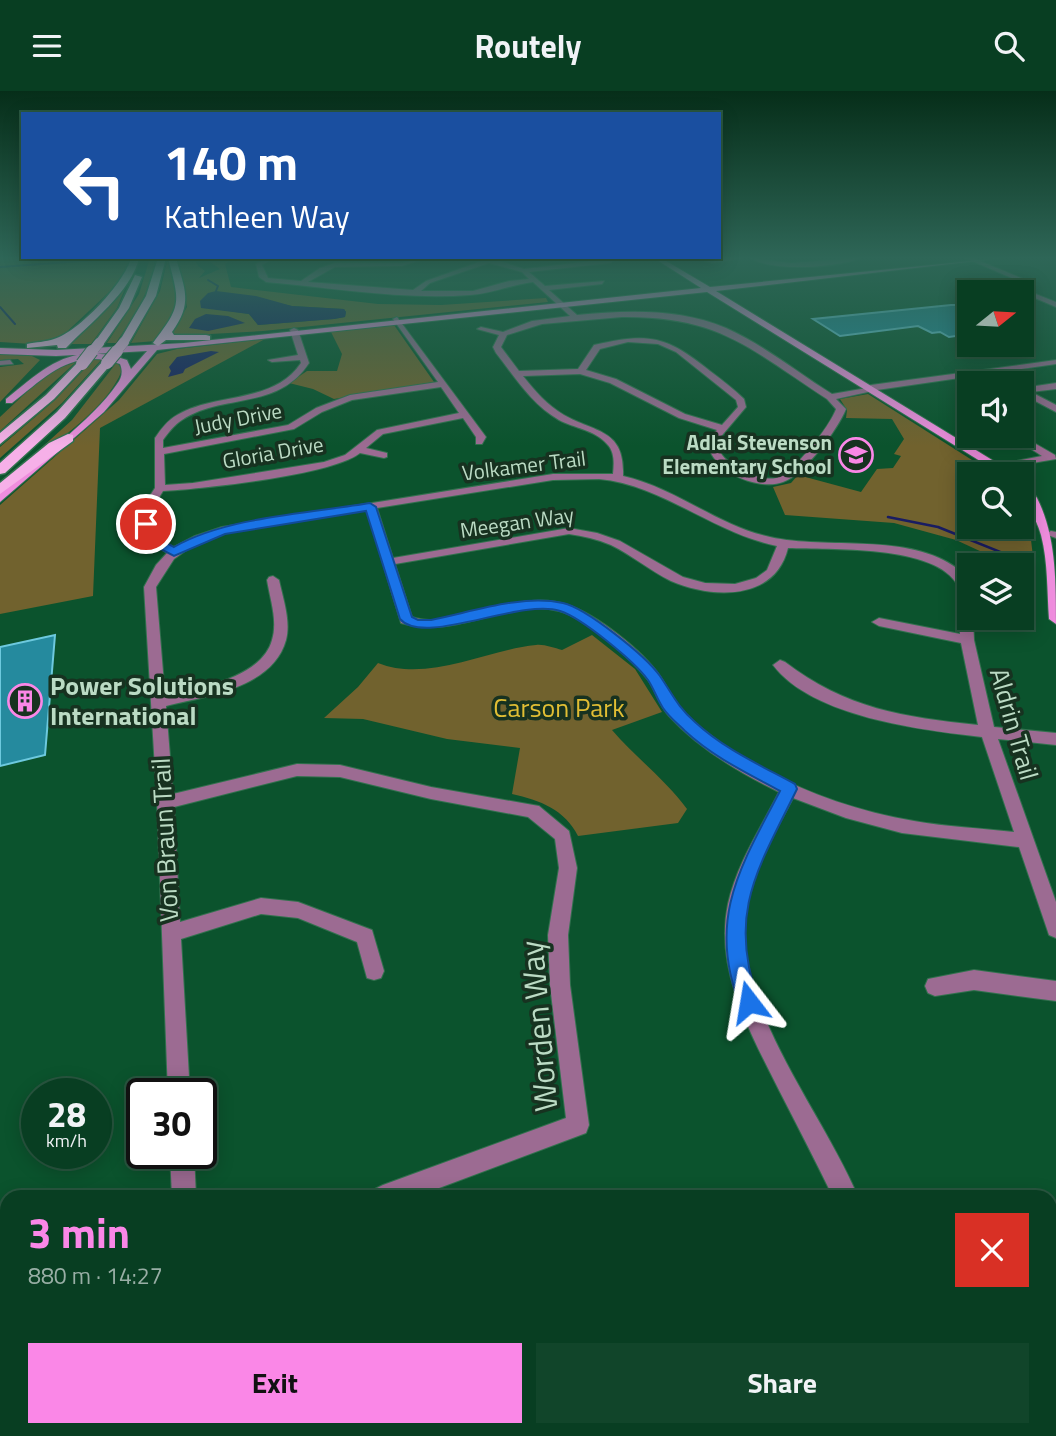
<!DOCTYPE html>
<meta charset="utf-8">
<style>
body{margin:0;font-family:"Titillium Web",sans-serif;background:#11452a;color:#f1f3f6;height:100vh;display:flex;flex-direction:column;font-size:26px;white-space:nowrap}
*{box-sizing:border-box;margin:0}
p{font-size:23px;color:#98aea5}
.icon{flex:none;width:38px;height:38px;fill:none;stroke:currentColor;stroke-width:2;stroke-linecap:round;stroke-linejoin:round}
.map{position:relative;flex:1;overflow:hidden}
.drawer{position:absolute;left:0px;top:1099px;width:1057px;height:247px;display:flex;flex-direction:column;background:#083e22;border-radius:21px 21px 0 0;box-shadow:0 4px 18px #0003,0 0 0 2px #295740}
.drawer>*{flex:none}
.banner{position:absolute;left:21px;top:21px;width:700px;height:147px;border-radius:0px;box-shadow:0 4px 18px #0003,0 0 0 2px #295740;background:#1a4fa0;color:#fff;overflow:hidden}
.needle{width:46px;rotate:72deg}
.buttons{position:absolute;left:957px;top:189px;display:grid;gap:14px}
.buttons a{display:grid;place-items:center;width:77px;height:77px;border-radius:0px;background:#083e22;box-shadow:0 4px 18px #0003,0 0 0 2px #295740;font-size:35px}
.speed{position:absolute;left:21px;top:987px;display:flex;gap:14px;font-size:35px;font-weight:700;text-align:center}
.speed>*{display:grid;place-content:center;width:91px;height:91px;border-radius:50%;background:#083e22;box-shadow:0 4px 18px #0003,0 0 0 2px #295740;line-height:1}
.speed small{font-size:18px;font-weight:400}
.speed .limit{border:4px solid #111;border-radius:10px;background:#fff;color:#111}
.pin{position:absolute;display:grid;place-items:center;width:60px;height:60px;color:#fff;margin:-30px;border:4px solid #fff;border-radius:50%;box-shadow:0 2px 7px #0007}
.me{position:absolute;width:77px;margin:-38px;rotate:346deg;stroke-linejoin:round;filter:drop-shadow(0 0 5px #0008)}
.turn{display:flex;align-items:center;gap:24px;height:147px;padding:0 28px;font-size:32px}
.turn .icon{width:91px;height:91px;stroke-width:2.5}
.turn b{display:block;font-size:49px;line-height:60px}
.round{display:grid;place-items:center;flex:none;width:74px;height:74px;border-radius:0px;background:#11452a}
.headline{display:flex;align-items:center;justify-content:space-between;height:119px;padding:0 28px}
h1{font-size:42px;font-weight:700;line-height:52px;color:#fa87e7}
.action{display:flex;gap:14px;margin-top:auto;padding:14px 28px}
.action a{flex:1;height:80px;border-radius:0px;background:#fa87e7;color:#111;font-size:28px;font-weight:700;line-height:80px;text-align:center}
.action a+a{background:#11452a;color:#f1f3f6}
header{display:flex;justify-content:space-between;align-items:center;height:91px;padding:0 28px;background:#083e22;font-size:32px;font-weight:700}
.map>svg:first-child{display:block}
.green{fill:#71622e;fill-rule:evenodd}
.water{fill:#191c62}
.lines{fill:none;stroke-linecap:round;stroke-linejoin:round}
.stream-far1{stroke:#191c62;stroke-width:2}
.stream{stroke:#191c62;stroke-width:2.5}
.building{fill:#258a9e;stroke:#6dc9de;stroke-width:2}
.minor-casing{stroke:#32714e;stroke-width:2}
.major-casing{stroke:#32714e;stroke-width:2}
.highway-casing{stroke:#32714e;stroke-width:3}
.minor{fill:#9c6b92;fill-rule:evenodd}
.major{fill:#ef8dde;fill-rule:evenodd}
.highway{fill:#f6b0e8;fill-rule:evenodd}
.highway-bridge-far1-casing{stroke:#32714e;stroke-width:10;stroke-linecap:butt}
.highway-bridge-casing{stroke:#32714e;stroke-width:14;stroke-linecap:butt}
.highway-bridge-far1{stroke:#f6b0e8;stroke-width:10}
.highway-bridge{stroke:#f6b0e8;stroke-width:12}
.route{fill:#1a73e8;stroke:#114b97;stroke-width:2}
.labels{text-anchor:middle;stroke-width:7;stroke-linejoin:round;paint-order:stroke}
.far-street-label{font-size:21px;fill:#bbdbc4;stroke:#173220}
.far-poi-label{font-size:21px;font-weight:bold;fill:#bbdbc4;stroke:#173220;text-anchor:end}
.poi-label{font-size:26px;font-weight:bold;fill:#bbdbc4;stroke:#173220;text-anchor:start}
.park-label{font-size:26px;fill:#e1be34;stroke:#173220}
.street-label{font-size:26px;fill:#bbdbc4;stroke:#173220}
.near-street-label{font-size:32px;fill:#bbdbc4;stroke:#173220}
</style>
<header><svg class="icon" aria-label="menu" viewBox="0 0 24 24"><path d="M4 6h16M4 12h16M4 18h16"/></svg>Routely<svg class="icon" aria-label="search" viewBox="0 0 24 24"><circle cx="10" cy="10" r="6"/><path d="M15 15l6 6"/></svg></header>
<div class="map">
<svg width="1056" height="1345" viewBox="0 0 1056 1345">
<rect width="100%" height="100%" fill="#0b532d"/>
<g class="green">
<path d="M 0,167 L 130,167 L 127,180 L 120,191 L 59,248 L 32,253 L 0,251 Z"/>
<path d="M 150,167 L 155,167 C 153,198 133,226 116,252 L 107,252 L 139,203 Z"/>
<path d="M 168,167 L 179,214 L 156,250 L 131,252 L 160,200 Z"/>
<path d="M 176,167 L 194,167 L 198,175 L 205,180 L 199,187 L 220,178 L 205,167 L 233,167 L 225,173 L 231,196 L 378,213 L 441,214 L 546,207 L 548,211 L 263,240 L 173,245 L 171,242 L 187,216 ZM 246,205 L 292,215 L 344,218 L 346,221 L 345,226 L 334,228 L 258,234 L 249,223 L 201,216 Z"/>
<path d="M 128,190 L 117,217 L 91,253 L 71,253 Z"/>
<path d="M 394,234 L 434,291 L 334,308 L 313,298 L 289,292 L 307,280 L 337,280 L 342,263 L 331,241 Z"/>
<path d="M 265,248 L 100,337 L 93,505 L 0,523 L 0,414 L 119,309 L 157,263 L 177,258 Z"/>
<path d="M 0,263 L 32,265 L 40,269 L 0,311 L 0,276 L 24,273 L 18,268 L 0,269 Z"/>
<path d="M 94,268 L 102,268 L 62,312 L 0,367 L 0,356 L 55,309 Z"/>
<path d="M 76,271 L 0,340 L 0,326 L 48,281 Z"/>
<path d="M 117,271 L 122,279 C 107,320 43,360 8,387 L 72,329 Z"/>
<path d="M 868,303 L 994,383 L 970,383 L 970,436 L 1022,436 L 1022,415 L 1029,432 L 1034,474 L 1032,474 L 1032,486 L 1022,481 L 1022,474 L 1010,474 L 956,449 L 894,432 L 785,424 L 773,396 L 791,392 L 798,384 L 861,401 L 877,378 L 893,377 L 901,365 L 894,363 L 904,348 L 892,328 L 846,327 L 847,319 L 840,308 Z"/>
<path d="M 592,544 L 635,578 L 662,621 L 612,639 C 636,667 665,688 687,718 L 678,732 L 578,745 C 565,719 540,709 512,703 L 520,657 L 447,648 L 363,628 L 324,627 L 358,596 L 378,572 C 428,592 485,559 536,554 C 544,553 554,557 562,559 Z"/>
</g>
<g class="water">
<path d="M 216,200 L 256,205 L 292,215 L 344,218 L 346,221 L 345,226 L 334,228 L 258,234 L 249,223 L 201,217 L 200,210 L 208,202 Z"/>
<path d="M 206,223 L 228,225 L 245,232 L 208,240 L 189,237 L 195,228 Z"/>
<path d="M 211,260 L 219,261 L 185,278 L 183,282 L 168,286 L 171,280 L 169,276 L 177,266 Z"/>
</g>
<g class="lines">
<g class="stream-far1">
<path d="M 0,176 L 123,167"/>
<path d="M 208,189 L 218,195 L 216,200"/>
<path d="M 0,216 L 15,233"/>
</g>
<path class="stream" d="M 888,426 L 938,436 L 1018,468"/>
</g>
<g class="building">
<path d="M 951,214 L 970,214 L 970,243 L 949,246 L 940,241 L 932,242 L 918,235 L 840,245 L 813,228 Z"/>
<path d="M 55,544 L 45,664 L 0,675 L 0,556 Z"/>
</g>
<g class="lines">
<g class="minor-casing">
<g id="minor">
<path d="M 267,167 L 274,167 L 262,174 L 268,187 L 301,190 L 320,177 L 335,172 L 402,172 L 426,167 L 402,175 L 335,176 L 308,191 L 413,199 L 426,190 L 482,170 L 475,167 L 491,167 L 524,178 L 617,167 L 610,172 L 529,181 L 545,195 L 604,190 L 602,193 L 549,199 L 577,224 C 626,219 680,217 726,237 C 764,254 797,281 832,303 L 867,297 L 871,294 L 1056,269 L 1056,273 L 877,299 L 836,308 L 846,318 C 838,338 804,384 783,391 C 758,401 706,378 708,348 L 717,339 L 679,327 L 610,292 L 580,283 L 523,285 C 535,300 547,314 564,324 C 596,342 625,338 623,385 C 676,397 718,435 770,446 C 827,459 909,441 958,478 C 973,490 970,509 970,527 L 973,527 L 974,549 L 994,636 L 1056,642 L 1056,654 L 998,648 L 1056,811 L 1056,847 L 1049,844 L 1047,838 L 1019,756 L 902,742 L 846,727 L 793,707 C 775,742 753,776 746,815 C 730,912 822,1019 858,1106 L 833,1106 C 816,1071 798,1036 780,1001 C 751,943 714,879 728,813 C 737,772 761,737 779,701 C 740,682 699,658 669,625 C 659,614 656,600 648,589 C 631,567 586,527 559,520 C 510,506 458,549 401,532 L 367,419 L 224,442 L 192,455 L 174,468 L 156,496 L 165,605 C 198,597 262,587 272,549 C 278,530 270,508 267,489 L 269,486 L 273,485 L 279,489 C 283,508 291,530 286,549 C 273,597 206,605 166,615 L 173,703 L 297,673 L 340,674 L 431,696 L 539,715 L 569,740 L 577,777 L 568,844 L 570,894 L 589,1034 L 586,1042 L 578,1045 L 415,1106 L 371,1106 L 375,1098 L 383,1094 L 566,1027 L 550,894 L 548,844 L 559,777 L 555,748 L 528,726 L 431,708 L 340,686 L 297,685 L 174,716 L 180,831 L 261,807 L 298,811 L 372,839 L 384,880 L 381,887 L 374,889 L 367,887 L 357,851 L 298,827 L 261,823 L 181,848 L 190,1003 L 168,1003 L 157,711 L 144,496 L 156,474 L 167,462 L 147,450 L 140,433 L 143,415 L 155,397 L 155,347 C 161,338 168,329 177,324 C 216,301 274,313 301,272 L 300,269 L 272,271 L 268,269 L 298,264 L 290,239 L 294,237 L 298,239 L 309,272 C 278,320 222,302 182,329 C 174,334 168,342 163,349 L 163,357 L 288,334 L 316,317 L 350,304 L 438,291 L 393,228 L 397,226 L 486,346 L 482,353 L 476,353 L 476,346 L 463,327 L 383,343 L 366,357 L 387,362 L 387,366 L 384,367 L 360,362 C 333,384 202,398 163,400 C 153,416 150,427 156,446 L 174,456 L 195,445 L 222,436 L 553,383 L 613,383 C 614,373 615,361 607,353 C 595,339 574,337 559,329 C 532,314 514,285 496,262 L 493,256 L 499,244 L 477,238 L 481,236 L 503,241 L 532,230 L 570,225 L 533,191 C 511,194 490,203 470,204 C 403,209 333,197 266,191 L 259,186 L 256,173 ZM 489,172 L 522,181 L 529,188 L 509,190 L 473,200 L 421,200 L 430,192 ZM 622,226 C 720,225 750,258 827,308 L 836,318 C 830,335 793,383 776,387 C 762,390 745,381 734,374 C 724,368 717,361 718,349 L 746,316 L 744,308 C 734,298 722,289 710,280 C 667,245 649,241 594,254 L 578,278 L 519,280 L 501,256 L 507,244 L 542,233 ZM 628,251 L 658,253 L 676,261 L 736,309 L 738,316 L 722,334 L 685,323 L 616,288 L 586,279 L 600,258 ZM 441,296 L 459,322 L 377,339 L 345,364 L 324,371 L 193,392 L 165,394 L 164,363 L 294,338 L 322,321 L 352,309 ZM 599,388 C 663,394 713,442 777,455 L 767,479 L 756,487 L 735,493 L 705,492 L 683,486 L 620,450 L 597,442 L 569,437 L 393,467 L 377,417 L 553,389 ZM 569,443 C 583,445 597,448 611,454 C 632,464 650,480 671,490 C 713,508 775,510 788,457 C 828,459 937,453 958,495 C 964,506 960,530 960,543 L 879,527 L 872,531 L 879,535 L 961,552 L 978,634 C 904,626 846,618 785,571 L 780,569 L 773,574 C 812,626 921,639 982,646 L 1014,741 C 980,737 947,736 914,730 C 831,716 749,681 686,624 C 673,612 669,598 660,585 C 642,559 597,524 568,514 C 516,495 463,542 412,526 L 395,473 Z"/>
<path d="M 693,167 L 742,167 L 713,172 Z"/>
<path d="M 750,167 L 791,172 L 860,167 C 836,177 773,181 750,167 Z"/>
<path d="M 965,167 L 973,167 L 1035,193 L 1035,195 L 1028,200 L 1056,211 L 1056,216 L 1023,202 L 1021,199 L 1028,194 Z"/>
<path d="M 10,269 L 13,273 L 0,274 L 0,270 Z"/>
<path d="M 1056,292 L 1056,298 L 1031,301 L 1056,314 L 1056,321 L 1022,303 L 1022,297 Z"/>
<path d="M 970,305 L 970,320 L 961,311 Z"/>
<path d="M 1011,345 L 1022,345 L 1055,364 L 1056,368 L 996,378 L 996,374 L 1042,365 Z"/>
<path d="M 1051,440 L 1056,441 L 1056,447 L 1045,443 Z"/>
<path d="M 974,879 L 1056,890 L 1056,910 L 974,899 L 935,905 L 928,902 L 925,895 L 928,888 Z"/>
<path d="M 170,1062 L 194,1062 L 196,1106 L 172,1106 Z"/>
<path d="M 1056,1121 L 1056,1146 L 1050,1148 L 1050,1123 Z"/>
<path d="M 183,1339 L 211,1339 L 212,1345 L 184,1345 Z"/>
<path d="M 567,1339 L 607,1339 L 605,1345 L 565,1345 Z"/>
<path d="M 952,1339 L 981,1339 L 983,1345 L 954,1345 Z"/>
</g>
</g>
<g class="major-casing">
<g id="major">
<path d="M 654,167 L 661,167 L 710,196 L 1002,167 L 716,200 L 1015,383 L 1001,383 L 707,201 L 157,259 L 104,321 L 0,411 L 0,401 C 34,371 93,329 117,293 C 122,287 123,280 120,273 C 72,256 47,285 12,312 L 6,312 L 6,308 C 46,276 71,250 127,269 L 131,278 L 147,260 L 56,265 L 0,263 L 0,257 L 56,259 L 184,252 L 701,197 Z"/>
<path d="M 1022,392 C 1029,394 1033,401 1037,407 C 1056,444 1056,490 1056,533 L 1049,528 C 1047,500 1048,471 1041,444 C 1036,425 1022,410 1022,392 Z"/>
</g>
</g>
<g class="highway-casing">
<g id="highway">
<path d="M 131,167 L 139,167 C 132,200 89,233 66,257 L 58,257 L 57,254 L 27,257 L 27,253 C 36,251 46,251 54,248 C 79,241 125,191 131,167 Z"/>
<path d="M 158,167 L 166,167 L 156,205 L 128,253 L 120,253 L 119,251 L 146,205 Z"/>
<path d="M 168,167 L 176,167 C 185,199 193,212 172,241 L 174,244 L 206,244 L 210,245 L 210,249 L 166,249 L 158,255 L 153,252 C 182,214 180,213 168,167 Z"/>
<path d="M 135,184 L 142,186 L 129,217 L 103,254 L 95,254 L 94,252 L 119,217 Z"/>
<path d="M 103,270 L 112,272 L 65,327 L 5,382 L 0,383 L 0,372 L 57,321 Z"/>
<path d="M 78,271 L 87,273 L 54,308 L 0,353 L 0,342 L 46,304 Z"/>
<path d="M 68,343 L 73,344 L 73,350 L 0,403 L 0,392 L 49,352 Z"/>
</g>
</g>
<use href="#minor" class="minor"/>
<use href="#major" class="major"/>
<use href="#highway" class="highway"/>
<g class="highway-bridge-far1-casing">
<g id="highway-bridge-far1">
<path d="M 91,262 L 99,252"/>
<path d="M 115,262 L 124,251"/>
</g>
</g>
<g class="highway-bridge-casing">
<g id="highway-bridge">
<path d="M 107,272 L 117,260"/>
<path d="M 82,273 L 92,260"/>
</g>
</g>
<use href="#highway-bridge-far1" class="highway-bridge-far1"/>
<use href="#highway-bridge" class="highway-bridge"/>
</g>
<linearGradient id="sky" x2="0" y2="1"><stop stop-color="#062e19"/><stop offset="0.47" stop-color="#2e6657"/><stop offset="1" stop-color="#2e6657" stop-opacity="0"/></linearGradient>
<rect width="1056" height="355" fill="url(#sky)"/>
<path class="route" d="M 370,412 L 376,416 L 412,526 L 418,529 L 431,529 C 472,521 521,503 563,512 C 586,517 646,565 660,585 C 673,604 677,615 695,631 C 724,658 760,674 795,693 L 797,698 C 759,776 726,822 759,911 L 756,919 L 749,922 L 742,919 C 705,831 740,776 780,700 C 747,682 713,666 685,640 C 678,633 669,626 663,617 C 657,608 654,598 648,589 C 634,570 582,527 560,520 C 520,507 424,556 400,528 L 366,420 L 225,443 L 174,465 L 147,451 L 140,433 L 150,431 L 156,446 L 174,456 C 226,426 310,422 370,412 Z"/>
<defs>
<g id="school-ring" transform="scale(1.75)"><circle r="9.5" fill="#173220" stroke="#fa87e7" stroke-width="1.5"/><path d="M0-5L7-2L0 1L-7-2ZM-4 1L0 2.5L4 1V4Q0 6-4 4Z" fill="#fa87e7"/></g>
<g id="building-ring" transform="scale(1.75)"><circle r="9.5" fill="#173220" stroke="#fa87e7" stroke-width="1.5"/><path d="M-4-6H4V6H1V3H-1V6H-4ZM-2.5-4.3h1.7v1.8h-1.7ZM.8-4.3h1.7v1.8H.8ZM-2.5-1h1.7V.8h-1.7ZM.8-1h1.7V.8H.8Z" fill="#fa87e7"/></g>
</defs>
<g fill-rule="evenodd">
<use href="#school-ring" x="856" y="364"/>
<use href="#building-ring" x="25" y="610"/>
</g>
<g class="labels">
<g class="far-street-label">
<text transform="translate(238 328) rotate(-11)" y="7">Judy Drive</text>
<text transform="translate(273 362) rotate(-10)" y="7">Gloria Drive</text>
<text transform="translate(524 375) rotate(-7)" y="7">Volkamer Trail</text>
<text transform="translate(517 432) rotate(-8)" y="7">Meegan Way</text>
</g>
<g class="far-poi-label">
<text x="832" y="359">Adlai Stevenson<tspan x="832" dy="24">Elementary School</tspan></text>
</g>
<g class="poi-label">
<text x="50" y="604">Power Solutions<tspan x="50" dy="30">International</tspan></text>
</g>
<g class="park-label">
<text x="559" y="626">Carson Park</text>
</g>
<g class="street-label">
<text transform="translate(1014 633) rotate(74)" y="9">Aldrin Trail</text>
<text transform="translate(165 749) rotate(-93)" y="9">Von Braun Trail</text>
</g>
<g class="near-street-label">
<text transform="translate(539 935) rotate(-95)" y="11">Worden Way</text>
</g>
</g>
</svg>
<div class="buttons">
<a><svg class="needle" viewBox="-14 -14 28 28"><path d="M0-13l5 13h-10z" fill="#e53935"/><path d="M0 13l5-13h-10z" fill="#98aea5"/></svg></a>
<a><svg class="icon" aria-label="sound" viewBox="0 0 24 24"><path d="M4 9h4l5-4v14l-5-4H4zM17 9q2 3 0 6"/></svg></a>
<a><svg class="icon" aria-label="search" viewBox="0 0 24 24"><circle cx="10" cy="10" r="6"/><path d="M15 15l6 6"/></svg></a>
<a><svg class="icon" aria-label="layers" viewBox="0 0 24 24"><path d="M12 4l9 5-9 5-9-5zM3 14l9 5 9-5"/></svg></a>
</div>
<div class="speed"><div>28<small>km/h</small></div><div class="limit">30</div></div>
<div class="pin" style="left:146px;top:433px;background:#d93025"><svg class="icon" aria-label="arrive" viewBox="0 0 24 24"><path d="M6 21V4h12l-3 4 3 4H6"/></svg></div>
<svg class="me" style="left:749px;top:911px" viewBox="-20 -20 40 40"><path d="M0-17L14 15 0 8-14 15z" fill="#1a73e8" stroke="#fff" stroke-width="4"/></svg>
<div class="banner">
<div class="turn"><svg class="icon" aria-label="left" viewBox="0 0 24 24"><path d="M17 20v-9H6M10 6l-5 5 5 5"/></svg><div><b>140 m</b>Kathleen Way</div></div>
</div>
<section class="drawer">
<div class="headline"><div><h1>3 min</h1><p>880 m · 14:27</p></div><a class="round" style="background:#d93025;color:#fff"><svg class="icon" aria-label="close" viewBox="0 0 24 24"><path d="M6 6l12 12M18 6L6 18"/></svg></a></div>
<div class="action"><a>Exit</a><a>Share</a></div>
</section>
</div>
